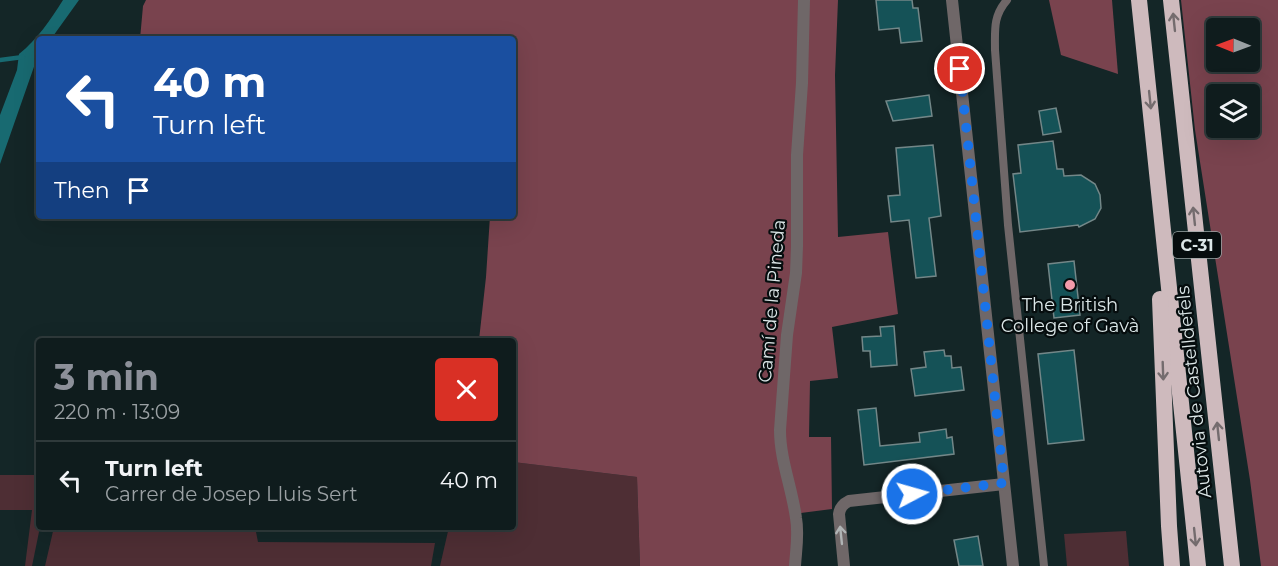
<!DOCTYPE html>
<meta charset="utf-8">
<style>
body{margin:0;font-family:Montserrat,sans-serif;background:#1d292a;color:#f1f3f6;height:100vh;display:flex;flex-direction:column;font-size:22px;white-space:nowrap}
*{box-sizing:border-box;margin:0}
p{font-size:20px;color:#9ba1a4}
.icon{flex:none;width:33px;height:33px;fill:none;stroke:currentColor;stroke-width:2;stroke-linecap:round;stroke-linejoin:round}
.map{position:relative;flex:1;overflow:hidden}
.side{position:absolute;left:36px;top:338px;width:480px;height:192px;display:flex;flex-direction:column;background:#0f1c1d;border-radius:6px;box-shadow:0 6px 24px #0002,0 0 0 2px #2f3a3b}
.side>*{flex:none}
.guide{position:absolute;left:36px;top:36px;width:480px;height:183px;border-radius:6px;box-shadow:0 6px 24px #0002,0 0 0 2px #2f3a3b;background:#1a4fa0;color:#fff;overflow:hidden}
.needle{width:39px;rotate:271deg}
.controls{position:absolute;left:1206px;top:18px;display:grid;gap:12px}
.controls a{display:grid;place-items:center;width:54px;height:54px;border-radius:6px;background:#0f1c1d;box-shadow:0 6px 24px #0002,0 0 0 2px #2f3a3b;font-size:30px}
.pin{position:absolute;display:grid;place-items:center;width:51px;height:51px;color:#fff;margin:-26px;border:3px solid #fff;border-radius:50%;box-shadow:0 2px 6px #0007}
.me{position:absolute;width:66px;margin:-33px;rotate:84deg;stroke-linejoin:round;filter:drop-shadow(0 0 4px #0008)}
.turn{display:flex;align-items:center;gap:21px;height:126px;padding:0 18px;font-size:27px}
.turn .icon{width:78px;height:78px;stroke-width:2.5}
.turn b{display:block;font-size:42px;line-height:51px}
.then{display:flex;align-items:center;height:57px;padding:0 18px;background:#0003;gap:12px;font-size:22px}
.round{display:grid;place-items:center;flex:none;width:63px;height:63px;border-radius:6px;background:#1d292a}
.headline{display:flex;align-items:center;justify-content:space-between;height:102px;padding:0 18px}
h1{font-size:36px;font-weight:700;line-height:45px;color:#8c9099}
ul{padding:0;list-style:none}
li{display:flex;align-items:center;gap:18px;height:78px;padding:0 18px;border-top:2px solid #2f3a3b}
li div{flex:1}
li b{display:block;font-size:22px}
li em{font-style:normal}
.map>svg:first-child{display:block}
.green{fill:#4e2e34}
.forest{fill:#79434e;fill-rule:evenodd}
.water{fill:#186a71}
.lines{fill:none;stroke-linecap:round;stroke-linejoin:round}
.stream{stroke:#186a71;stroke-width:4.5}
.building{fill:#155257;stroke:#738788;stroke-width:1.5}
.service{stroke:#6f6768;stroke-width:8}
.minor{stroke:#6f6768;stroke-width:12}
.trunk{stroke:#cebabd;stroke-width:16}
.oneway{stroke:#746c6e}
.oneway2{stroke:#b0b4b5}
.route{stroke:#1a73e8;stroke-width:10;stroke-dasharray:0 18}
.poi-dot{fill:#f39aaa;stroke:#060d0e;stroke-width:2}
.labels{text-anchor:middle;stroke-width:4.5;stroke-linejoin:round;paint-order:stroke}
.shield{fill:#060d0e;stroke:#9ca6a7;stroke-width:1.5}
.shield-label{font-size:16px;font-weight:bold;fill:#dce7e8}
.street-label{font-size:18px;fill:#dce7e8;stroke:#060d0e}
.poi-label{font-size:18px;fill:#dce7e8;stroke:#060d0e}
</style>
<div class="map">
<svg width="1278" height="566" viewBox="0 0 1278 566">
<rect width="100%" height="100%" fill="#142627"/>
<g class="green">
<path d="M 513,462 L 637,477 L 640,566 L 440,566 L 449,527 L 513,526 Z"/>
<path d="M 0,475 L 39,475 L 40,527 L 32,566 L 25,566 L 32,510 L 0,510 Z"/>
<path d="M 255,527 L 258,542 L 435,543 L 431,566 L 45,566 L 54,527 Z"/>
<path d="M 1126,531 L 1129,566 L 1067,566 L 1064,534 Z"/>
</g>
<g class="forest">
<path d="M 146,0 L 838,0 L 835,75 L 838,237 L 888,232 L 898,314 L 832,327 L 838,378 L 810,381 L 809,437 L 831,437 L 832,509 L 793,514 L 791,566 L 640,566 L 637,477 L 513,462 L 513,340 L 479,340 L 486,277 L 490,216 L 513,216 L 513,39 L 140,39 L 143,6 Z"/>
<path d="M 1049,0 L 1112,0 L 1118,74 L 1061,55 Z"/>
<path d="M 1181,0 L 1278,0 L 1278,566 L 1261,566 L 1250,480 L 1195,130 ZM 1250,28 L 1250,62 L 1216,62 L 1216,28 ZM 1250,94 L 1250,128 L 1216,128 L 1216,94 Z"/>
</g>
<path class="water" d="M 63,0 L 79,0 L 51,39 L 39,39 L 39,57 L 36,61 L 0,164 L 0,115 L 17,70 L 19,54 C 37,40 51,19 63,0 Z"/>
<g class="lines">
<path class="stream" d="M 0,60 L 23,57"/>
</g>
<g class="building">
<path d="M 876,0 L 912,0 L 913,8 L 918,8 L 922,41 L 901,43 L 899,28 L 879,30 Z"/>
<path d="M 929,95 L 932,116 L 893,121 L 886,101 Z"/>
<path d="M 1056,108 L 1061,132 L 1043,135 L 1039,111 Z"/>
<path d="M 1053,141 L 1057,169 L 1063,169 L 1064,176 L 1081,175 L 1095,184 L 1100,195 L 1101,208 L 1095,219 L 1079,227 L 1078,225 L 1020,232 L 1013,174 L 1021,173 L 1018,145 Z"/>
<path d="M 933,145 L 941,216 L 929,218 L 936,276 L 916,278 L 909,220 L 891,222 L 888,196 L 900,195 L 896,148 Z"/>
<path d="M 1074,261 L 1080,315 L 1054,318 L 1048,264 Z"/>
<path d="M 894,326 L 897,365 L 871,367 L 870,351 L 863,351 L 862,337 L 881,336 L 880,327 Z"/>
<path d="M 944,350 L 945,356 L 951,356 L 952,368 L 961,367 L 964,390 L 915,396 L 911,369 L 926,367 L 924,352 Z"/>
<path d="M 1074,350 L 1084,440 L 1048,444 L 1038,354 Z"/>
<path d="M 876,408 L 880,446 L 920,442 L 919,433 L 946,429 L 947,438 L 952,437 L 954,454 L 864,465 L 858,410 Z"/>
<path d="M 978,536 L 983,566 L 959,566 L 954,540 Z"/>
</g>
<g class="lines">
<path class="service" d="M 1007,0 C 993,16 995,30 995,50 L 1008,225 L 1044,566"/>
<g class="minor">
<path d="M 952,0 L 1013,566"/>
<path d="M 795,566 C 796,550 799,534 796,518 C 792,488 780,460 780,430 L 787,335 L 796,273 L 797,246 L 797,155 L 802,83 L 804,0"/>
<path d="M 844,566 L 839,514 C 840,507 843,504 849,501 L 1004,484"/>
</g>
<g class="trunk">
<path d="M 1139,0 L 1198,566"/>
<path d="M 1171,0 L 1232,566"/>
<path d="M 1160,299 L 1169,526 L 1172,566"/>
</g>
</g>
<defs><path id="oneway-shaft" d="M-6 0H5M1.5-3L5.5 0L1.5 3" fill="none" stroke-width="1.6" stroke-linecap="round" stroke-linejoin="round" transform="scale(1.5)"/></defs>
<g class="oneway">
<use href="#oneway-shaft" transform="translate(1174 22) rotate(-96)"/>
<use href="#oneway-shaft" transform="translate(1150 100) rotate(84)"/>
<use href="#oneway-shaft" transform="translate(1194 216) rotate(-96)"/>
<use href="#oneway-shaft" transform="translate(1163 371) rotate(88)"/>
<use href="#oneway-shaft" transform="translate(1218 431) rotate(-96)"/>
<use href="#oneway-shaft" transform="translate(1195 537) rotate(84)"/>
</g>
<use class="oneway2" href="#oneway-shaft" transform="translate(841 535) rotate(-96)"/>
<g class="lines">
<path class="route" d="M 912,494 L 1004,483 L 960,69"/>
</g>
<circle class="poi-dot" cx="1070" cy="285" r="6"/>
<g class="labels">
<rect class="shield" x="1173" y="232" width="48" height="26" rx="4.5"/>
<g class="shield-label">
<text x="1197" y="251">C-31</text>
</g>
<g class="street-label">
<text transform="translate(772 301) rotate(-85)" y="6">Camí de la Pineda</text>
<text transform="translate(1194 392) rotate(-96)" y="6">Autovia de Castelldefels</text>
</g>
<g class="poi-label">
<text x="1070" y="311">The British<tspan x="1070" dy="21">College of Gavà</tspan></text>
</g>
</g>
</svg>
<div class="controls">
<a><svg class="needle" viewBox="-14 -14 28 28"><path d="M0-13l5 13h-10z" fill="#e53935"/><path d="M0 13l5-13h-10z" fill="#9ba1a4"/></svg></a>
<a><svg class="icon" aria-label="layers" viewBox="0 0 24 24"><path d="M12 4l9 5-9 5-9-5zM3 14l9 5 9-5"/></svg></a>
</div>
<div class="pin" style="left:960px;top:69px;background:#d93025"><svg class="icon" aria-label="arrive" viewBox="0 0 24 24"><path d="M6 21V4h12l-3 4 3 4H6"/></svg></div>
<svg class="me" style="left:912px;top:494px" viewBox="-20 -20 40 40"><circle r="17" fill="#1a73e8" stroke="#fff" stroke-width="3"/><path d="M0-11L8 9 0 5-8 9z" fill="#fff"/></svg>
<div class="guide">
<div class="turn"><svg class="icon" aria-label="left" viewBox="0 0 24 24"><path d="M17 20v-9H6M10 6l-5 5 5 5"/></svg><div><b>40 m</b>Turn left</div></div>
<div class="then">Then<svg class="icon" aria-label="arrive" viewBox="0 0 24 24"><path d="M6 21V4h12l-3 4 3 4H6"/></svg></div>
</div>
<section class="side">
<div class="headline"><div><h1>3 min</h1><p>220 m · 13:09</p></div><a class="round" style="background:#d93025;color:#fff"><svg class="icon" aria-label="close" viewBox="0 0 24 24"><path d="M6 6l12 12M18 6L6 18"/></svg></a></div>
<ul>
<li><svg class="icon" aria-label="left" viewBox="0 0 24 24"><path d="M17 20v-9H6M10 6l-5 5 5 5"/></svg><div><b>Turn left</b><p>Carrer de Josep Lluis Sert</p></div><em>40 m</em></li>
</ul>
</section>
</div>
